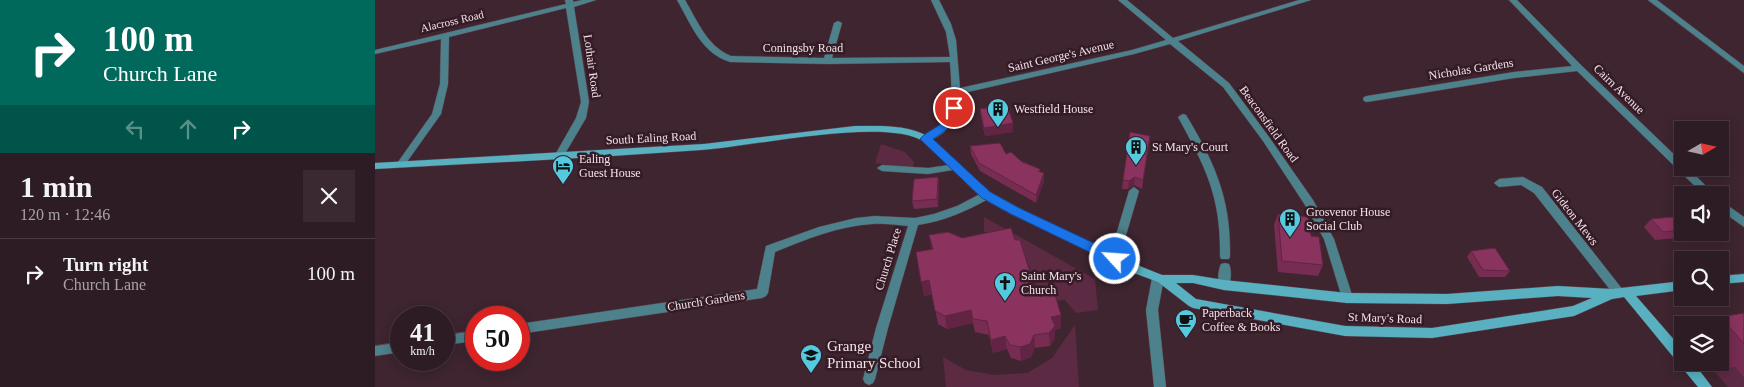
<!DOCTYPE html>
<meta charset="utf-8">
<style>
body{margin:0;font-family:Georgia,serif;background:#3a2931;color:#f1f3f6;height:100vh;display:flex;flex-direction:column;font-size:19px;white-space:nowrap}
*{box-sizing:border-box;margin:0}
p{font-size:16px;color:#a7a1a6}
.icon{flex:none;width:28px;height:28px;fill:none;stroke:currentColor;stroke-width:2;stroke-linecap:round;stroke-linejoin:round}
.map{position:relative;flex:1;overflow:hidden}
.panel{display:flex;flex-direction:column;background:#2e1c24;width:375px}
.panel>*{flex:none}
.guide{background:#00695c;color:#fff;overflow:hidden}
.needle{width:32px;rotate:81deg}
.buttons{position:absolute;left:1299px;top:121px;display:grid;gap:10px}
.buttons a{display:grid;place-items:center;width:55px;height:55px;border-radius:0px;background:#2e1c24;box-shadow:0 2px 12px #0003,0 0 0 1px #493a41;font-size:25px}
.speed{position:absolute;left:15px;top:306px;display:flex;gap:10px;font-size:25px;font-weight:700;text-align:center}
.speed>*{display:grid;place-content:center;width:65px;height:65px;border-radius:50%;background:#2e1c24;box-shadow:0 2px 12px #0003,0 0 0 1px #493a41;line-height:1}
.speed small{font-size:12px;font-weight:400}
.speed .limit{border:8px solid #d22;background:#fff;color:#111}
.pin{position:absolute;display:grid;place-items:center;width:42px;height:42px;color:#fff;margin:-21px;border:2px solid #fff;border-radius:50%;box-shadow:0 1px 5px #0007}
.me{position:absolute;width:55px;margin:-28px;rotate:296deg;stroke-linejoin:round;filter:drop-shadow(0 0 4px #0008)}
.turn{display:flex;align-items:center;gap:18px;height:105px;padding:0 20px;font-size:22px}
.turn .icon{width:65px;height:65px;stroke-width:2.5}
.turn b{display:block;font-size:35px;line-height:42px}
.lanes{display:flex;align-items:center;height:48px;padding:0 20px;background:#0003;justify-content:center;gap:25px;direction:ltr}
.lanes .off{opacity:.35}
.round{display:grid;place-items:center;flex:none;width:52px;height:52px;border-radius:0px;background:#3a2931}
.overview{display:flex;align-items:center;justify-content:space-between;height:85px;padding:0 20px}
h1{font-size:30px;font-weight:600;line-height:38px}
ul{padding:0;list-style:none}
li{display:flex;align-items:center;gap:15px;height:70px;padding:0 20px;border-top:1px solid #493a41}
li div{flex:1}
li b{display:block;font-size:19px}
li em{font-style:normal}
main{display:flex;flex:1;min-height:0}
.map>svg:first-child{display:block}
.green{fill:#5d2a43}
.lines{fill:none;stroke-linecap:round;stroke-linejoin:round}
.street-casing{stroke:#5b434e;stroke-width:1}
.secondary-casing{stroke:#5b434e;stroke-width:1}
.street{fill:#4d818c;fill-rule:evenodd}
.secondary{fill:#58b0c1;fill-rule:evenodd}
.wall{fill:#772c52}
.shaded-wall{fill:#612442}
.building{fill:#8a335f;stroke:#612442}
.route{fill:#1a73e8;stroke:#114b97}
.labels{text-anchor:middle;stroke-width:5;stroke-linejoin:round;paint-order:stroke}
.far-street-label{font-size:11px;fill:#f4e2e9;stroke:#341b26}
.street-label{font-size:12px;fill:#f4e2e9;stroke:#341b26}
.poi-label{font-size:12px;fill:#f4e2e9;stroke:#341b26;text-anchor:start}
.near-poi-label{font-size:15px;fill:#f4e2e9;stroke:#341b26;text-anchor:start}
</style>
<main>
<section class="panel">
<div class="guide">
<div class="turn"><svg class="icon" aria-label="right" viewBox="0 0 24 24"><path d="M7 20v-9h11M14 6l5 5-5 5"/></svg><div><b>100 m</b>Church Lane</div></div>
<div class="lanes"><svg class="icon off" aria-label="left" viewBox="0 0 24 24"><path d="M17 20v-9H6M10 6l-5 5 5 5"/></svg><svg class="icon off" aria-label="ahead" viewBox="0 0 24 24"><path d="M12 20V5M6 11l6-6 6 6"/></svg><svg class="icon" aria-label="right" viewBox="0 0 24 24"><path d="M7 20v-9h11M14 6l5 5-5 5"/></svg></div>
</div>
<div class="overview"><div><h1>1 min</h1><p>120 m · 12:46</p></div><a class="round"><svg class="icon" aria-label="close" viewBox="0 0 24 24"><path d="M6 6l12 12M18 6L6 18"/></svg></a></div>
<ul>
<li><svg class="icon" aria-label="right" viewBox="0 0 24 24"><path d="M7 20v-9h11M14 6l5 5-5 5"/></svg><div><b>Turn right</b><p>Church Lane</p></div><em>100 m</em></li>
</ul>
</section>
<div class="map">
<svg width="1369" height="387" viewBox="0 0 1369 387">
<rect width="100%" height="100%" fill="#3e2530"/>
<g class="green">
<path d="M 506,144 L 530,152 L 539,162 L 538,169 L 500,163 Z"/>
<path d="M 609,217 L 720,279 L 723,310 L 701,313 L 690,300 L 667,302 L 650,255 L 637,239 L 609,232 Z"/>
<path d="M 700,325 L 704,387 L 571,387 L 568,357 L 591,370 L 619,375 L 652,373 L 677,358 Z"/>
<path d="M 1345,356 L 1355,368 L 1360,367 L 1369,378 L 1369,387 L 1353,387 L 1332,363 L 1345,362 Z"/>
</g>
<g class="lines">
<g class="street-casing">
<g id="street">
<path d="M 190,0 L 198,0 L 198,2 L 207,0 L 221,0 L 199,7 L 214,102 L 211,118 L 188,157 L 185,158 L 180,155 L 201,118 L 206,102 L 191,8 L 74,37 L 73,84 L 66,114 L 29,166 L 23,166 L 21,164 L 23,162 L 57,114 L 65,84 L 66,39 L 0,54 L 0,50 L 191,4 Z"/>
<path d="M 302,0 L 310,0 C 323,22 332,46 356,56 L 449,58 L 459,23 L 463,21 L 467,23 L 457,58 L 575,57 L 571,32 L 556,0 L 564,0 L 576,24 L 581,40 L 585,88 L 757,50 L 791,40 L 743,0 L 752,0 L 798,38 L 924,0 L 936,0 L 803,41 L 854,83 L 894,137 L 938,200 L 959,239 L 978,298 L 976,301 L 972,303 L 968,301 L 949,239 L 930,205 L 888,141 L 848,87 L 795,44 L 759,54 L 584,94 C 583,117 575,134 551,142 L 548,141 L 546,139 L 548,137 C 555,132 565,127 570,120 C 579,108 576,77 575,62 L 452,64 L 355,62 C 326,53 316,24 302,0 Z"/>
<path d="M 1134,0 L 1142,0 L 1207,66 L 1308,163 L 1308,168 L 1313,168 L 1340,195 L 1329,195 L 1202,71 L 1139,78 L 992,102 L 989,101 L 988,99 L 989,97 L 992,96 L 1139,72 L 1197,66 Z"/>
<path d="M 1273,0 L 1282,0 L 1369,66 L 1369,73 Z"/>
<path d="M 808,114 L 811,115 C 840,163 856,199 855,256 L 854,259 L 846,259 L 845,256 C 846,197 831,168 803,117 Z"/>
<path d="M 581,164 L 584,165 L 586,167 L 584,169 L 553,174 L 507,171 L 502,168 L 507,165 L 553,168 Z"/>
<path d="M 1148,177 L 1167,187 L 1248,290 L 1250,293 L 1248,296 L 1244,298 L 1240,296 L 1159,193 L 1146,185 L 1124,187 L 1119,183 L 1124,179 Z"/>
<path d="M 759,187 L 764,191 L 744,259 L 743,262 L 739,263 L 735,262 L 734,259 L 754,191 Z"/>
<path d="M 611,191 L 615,192 L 616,195 L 615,198 C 592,211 569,221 543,225 L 513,328 L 500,379 L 498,383 L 494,385 L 490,383 L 488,379 L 501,328 L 533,226 C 521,225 509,223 497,224 C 464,226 431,239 400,252 L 393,293 L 391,296 L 387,298 L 144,334 L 144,324 L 382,289 L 391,246 L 444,227 L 481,218 L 500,216 L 540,218 L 559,214 L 582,206 Z"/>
<path d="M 1345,200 L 1369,217 L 1369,227 L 1345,210 Z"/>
<path d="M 850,263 L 854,264 C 857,270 856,282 853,288 L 849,290 L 845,288 C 842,282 843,270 846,264 Z"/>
<path d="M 783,274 L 787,275 L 789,278 L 783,310 L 791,387 L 779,387 L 771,310 L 777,278 L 779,275 Z"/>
<path d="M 101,331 L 101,341 L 69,345 L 69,335 Z"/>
<path d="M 26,342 L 26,352 L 0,356 L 0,346 Z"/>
</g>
</g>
<g class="secondary-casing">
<g id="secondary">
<path d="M 480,126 C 504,126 533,124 554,137 L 615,192 L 644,208 L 767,267 L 787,275 L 818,275 L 849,280 L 972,293 L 1072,294 L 1183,286 L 1237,289 L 1308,281 L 1308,290 L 1261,296 L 1308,350 L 1308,362 L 1318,362 L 1337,387 L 1323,387 L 1249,297 L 1237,299 L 1199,316 L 1057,338 L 970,336 L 818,308 L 814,306 L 783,282 L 759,273 L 636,214 L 607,198 L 548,141 C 508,117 376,147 326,150 C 218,158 109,163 0,169 L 0,163 L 329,144 ZM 801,283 L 818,283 L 849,290 L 972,303 L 1072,304 L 1183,296 L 1217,298 L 1198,306 L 1057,328 L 970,326 L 821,299 Z"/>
<path d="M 1369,274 L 1369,282 L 1345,284 L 1345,276 Z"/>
</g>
</g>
<use href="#street" class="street"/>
<use href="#secondary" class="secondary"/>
</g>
<g class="wall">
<path d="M 605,109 L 638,123 L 638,132 L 610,136 L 606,118 Z"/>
<path d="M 775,136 L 767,189 L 759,185 L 753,189 L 747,189 L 748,180 Z"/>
<path d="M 595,146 L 631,154 L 665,169 L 665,172 L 669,181 L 661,203 L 605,171 L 596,154 Z"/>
<path d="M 563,177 L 564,186 L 563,207 L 539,209 L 537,201 Z"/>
<path d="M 903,214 L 936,236 L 948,265 L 943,276 L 903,272 L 899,225 Z"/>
<path d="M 1308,216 L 1308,232 L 1339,232 L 1337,235 L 1280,240 L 1269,227 L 1276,219 Z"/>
<path d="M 554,235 L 587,238 L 640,240 L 662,295 L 686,315 L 686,328 L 680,330 L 680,339 L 675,346 L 660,348 L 656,357 L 646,361 L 636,358 L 632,349 L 618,353 L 614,335 L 600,332 L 598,323 L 572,329 L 563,324 L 557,294 L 549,296 L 557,250 Z"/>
<path d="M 1096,251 L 1135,271 L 1130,277 L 1104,277 L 1092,257 Z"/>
<path d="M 1369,313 L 1369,378 L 1360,367 L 1355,368 L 1345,356 L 1345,325 L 1336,325 L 1346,317 Z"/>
</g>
<g class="shaded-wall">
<path d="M 638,123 L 638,132 L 610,136 L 609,128 Z"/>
<path d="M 669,173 L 669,181 L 661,203 L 661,195 Z"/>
<path d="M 563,177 L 564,186 L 563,207 L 562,199 Z"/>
<path d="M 760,177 L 759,185 L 753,189 L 754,181 Z"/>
<path d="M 554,280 L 557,294 L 549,296 L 546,282 Z"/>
<path d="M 596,310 L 598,323 L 572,329 L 570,316 Z"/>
<path d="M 686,315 L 686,328 L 680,330 L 680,339 L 675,346 L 674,333 L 676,317 Z"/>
<path d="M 659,335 L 660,348 L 656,357 L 646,361 L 645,347 Z"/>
<path d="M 630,336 L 632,349 L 618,353 L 616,340 Z"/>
</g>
<g class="building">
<path d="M 632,105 L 638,123 L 609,128 L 605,109 Z"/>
<path d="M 755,132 L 775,136 L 768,180 L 760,177 L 754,181 L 748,180 Z"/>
<path d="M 625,143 L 631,154 L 636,152 L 647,162 L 665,169 L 663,171 L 669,173 L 661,195 L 604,163 L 595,146 Z"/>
<path d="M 563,177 L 562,199 L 537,201 L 539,179 Z"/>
<path d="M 903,214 L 933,217 L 936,236 L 944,237 L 948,265 L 907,261 Z"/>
<path d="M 1308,216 L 1308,230 L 1288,232 L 1276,219 Z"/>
<path d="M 636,228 L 640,240 L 645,240 L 662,295 L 679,291 L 686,315 L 676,317 L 680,326 L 674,333 L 659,335 L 655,344 L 645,347 L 635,345 L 630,336 L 616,340 L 612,321 L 598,319 L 596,310 L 570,316 L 560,311 L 554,280 L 546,282 L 541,252 L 558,249 L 554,235 L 573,232 L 587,238 Z"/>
<path d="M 1120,248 L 1135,271 L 1108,270 L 1096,251 Z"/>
<path d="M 1369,313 L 1369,344 L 1346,317 Z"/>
</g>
<path class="route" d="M 579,104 L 584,108 C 580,124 571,131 558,139 L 615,192 L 644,208 L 744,255 L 746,259 L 744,262 L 735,262 L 636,214 L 607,198 L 547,141 L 545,139 C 552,130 566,128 571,117 C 573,114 573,109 575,105 Z"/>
<defs>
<g id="building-pin" transform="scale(1.125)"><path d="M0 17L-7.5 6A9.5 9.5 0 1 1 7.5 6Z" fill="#55cadf" stroke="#341b26"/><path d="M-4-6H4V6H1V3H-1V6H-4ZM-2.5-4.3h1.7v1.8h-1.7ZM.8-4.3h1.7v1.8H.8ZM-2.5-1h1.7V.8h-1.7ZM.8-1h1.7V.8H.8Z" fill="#111"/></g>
<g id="hotel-pin" transform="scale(1.125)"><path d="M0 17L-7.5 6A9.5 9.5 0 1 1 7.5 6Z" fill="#55cadf" stroke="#341b26"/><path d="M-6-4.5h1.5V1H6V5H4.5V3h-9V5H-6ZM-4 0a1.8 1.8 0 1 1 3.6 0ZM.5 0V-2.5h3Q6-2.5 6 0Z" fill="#111"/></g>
<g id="church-pin" transform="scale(1.125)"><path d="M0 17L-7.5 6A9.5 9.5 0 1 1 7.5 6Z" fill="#55cadf" stroke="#341b26"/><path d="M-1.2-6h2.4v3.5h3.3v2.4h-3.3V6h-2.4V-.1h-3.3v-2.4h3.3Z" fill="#111"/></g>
<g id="cafe-pin" transform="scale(1.125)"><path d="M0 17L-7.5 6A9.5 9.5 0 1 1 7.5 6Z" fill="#55cadf" stroke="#341b26"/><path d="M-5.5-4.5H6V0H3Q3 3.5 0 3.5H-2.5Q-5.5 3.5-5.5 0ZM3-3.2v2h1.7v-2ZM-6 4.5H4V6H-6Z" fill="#111"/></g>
<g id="school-pin" transform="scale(1.125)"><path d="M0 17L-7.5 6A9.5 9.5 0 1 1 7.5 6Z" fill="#55cadf" stroke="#341b26"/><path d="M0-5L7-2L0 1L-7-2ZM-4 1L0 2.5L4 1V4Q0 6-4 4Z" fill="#111"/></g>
</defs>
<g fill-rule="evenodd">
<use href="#building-pin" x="623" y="109"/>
<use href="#building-pin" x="761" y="147"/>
<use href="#hotel-pin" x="188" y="166"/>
<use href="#building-pin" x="915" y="219"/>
<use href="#church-pin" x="630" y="283"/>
<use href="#cafe-pin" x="811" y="320"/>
<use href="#school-pin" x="436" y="355"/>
</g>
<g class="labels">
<g class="far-street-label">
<text transform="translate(77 21) rotate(-13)" y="4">Alacross Road</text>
</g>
<g class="street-label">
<text x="428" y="52">Coningsby Road</text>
<text transform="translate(686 56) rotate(-13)" y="4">Saint George's Avenue</text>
<text transform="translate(217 66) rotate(82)" y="4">Lothair Road</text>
<text transform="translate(1096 69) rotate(-9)" y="4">Nicholas Gardens</text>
<text transform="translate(1244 89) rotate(44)" y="4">Cairn Avenue</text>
<text transform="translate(894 124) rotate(54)" y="4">Beaconsfield Road</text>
<text transform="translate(276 138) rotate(-3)" y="4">South Ealing Road</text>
<text transform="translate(1200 217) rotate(52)" y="4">Gideon Mews</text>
<text transform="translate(513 259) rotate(-73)" y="4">Church Place</text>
<text transform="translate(331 301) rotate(-9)" y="4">Church Gardens</text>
<text transform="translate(1010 318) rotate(2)" y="4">St Mary's Road</text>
</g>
<g class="poi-label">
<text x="639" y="113">Westfield House</text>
<text x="777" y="151">St Mary's Court</text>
<text x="204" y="163">Ealing<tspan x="204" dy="14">Guest House</tspan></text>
<text x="931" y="216">Grosvenor House<tspan x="931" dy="14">Social Club</tspan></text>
<text x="646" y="280">Saint Mary's<tspan x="646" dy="14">Church</tspan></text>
<text x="827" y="317">Paperback<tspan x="827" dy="14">Coffee &amp; Books</tspan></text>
</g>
<g class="near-poi-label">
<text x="452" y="351">Grange<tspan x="452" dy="17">Primary School</tspan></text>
</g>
</g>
</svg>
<div class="buttons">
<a><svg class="needle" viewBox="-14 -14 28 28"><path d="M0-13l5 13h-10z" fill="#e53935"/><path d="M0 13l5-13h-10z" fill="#a7a1a6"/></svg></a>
<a><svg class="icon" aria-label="sound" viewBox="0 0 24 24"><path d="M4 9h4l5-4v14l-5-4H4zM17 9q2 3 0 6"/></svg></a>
<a><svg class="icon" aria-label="search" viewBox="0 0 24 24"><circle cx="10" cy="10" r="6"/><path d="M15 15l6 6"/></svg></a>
<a><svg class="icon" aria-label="layers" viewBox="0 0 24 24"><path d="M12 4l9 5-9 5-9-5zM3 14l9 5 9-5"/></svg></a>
</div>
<div class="speed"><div>41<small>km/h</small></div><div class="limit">50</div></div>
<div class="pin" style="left:579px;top:108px;background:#d93025"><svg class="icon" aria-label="arrive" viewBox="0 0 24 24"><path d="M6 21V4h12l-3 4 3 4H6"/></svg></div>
<svg class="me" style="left:740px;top:259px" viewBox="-20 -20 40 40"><circle r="17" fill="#1a73e8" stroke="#fff" stroke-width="3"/><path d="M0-11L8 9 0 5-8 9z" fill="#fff"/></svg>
</div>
</main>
